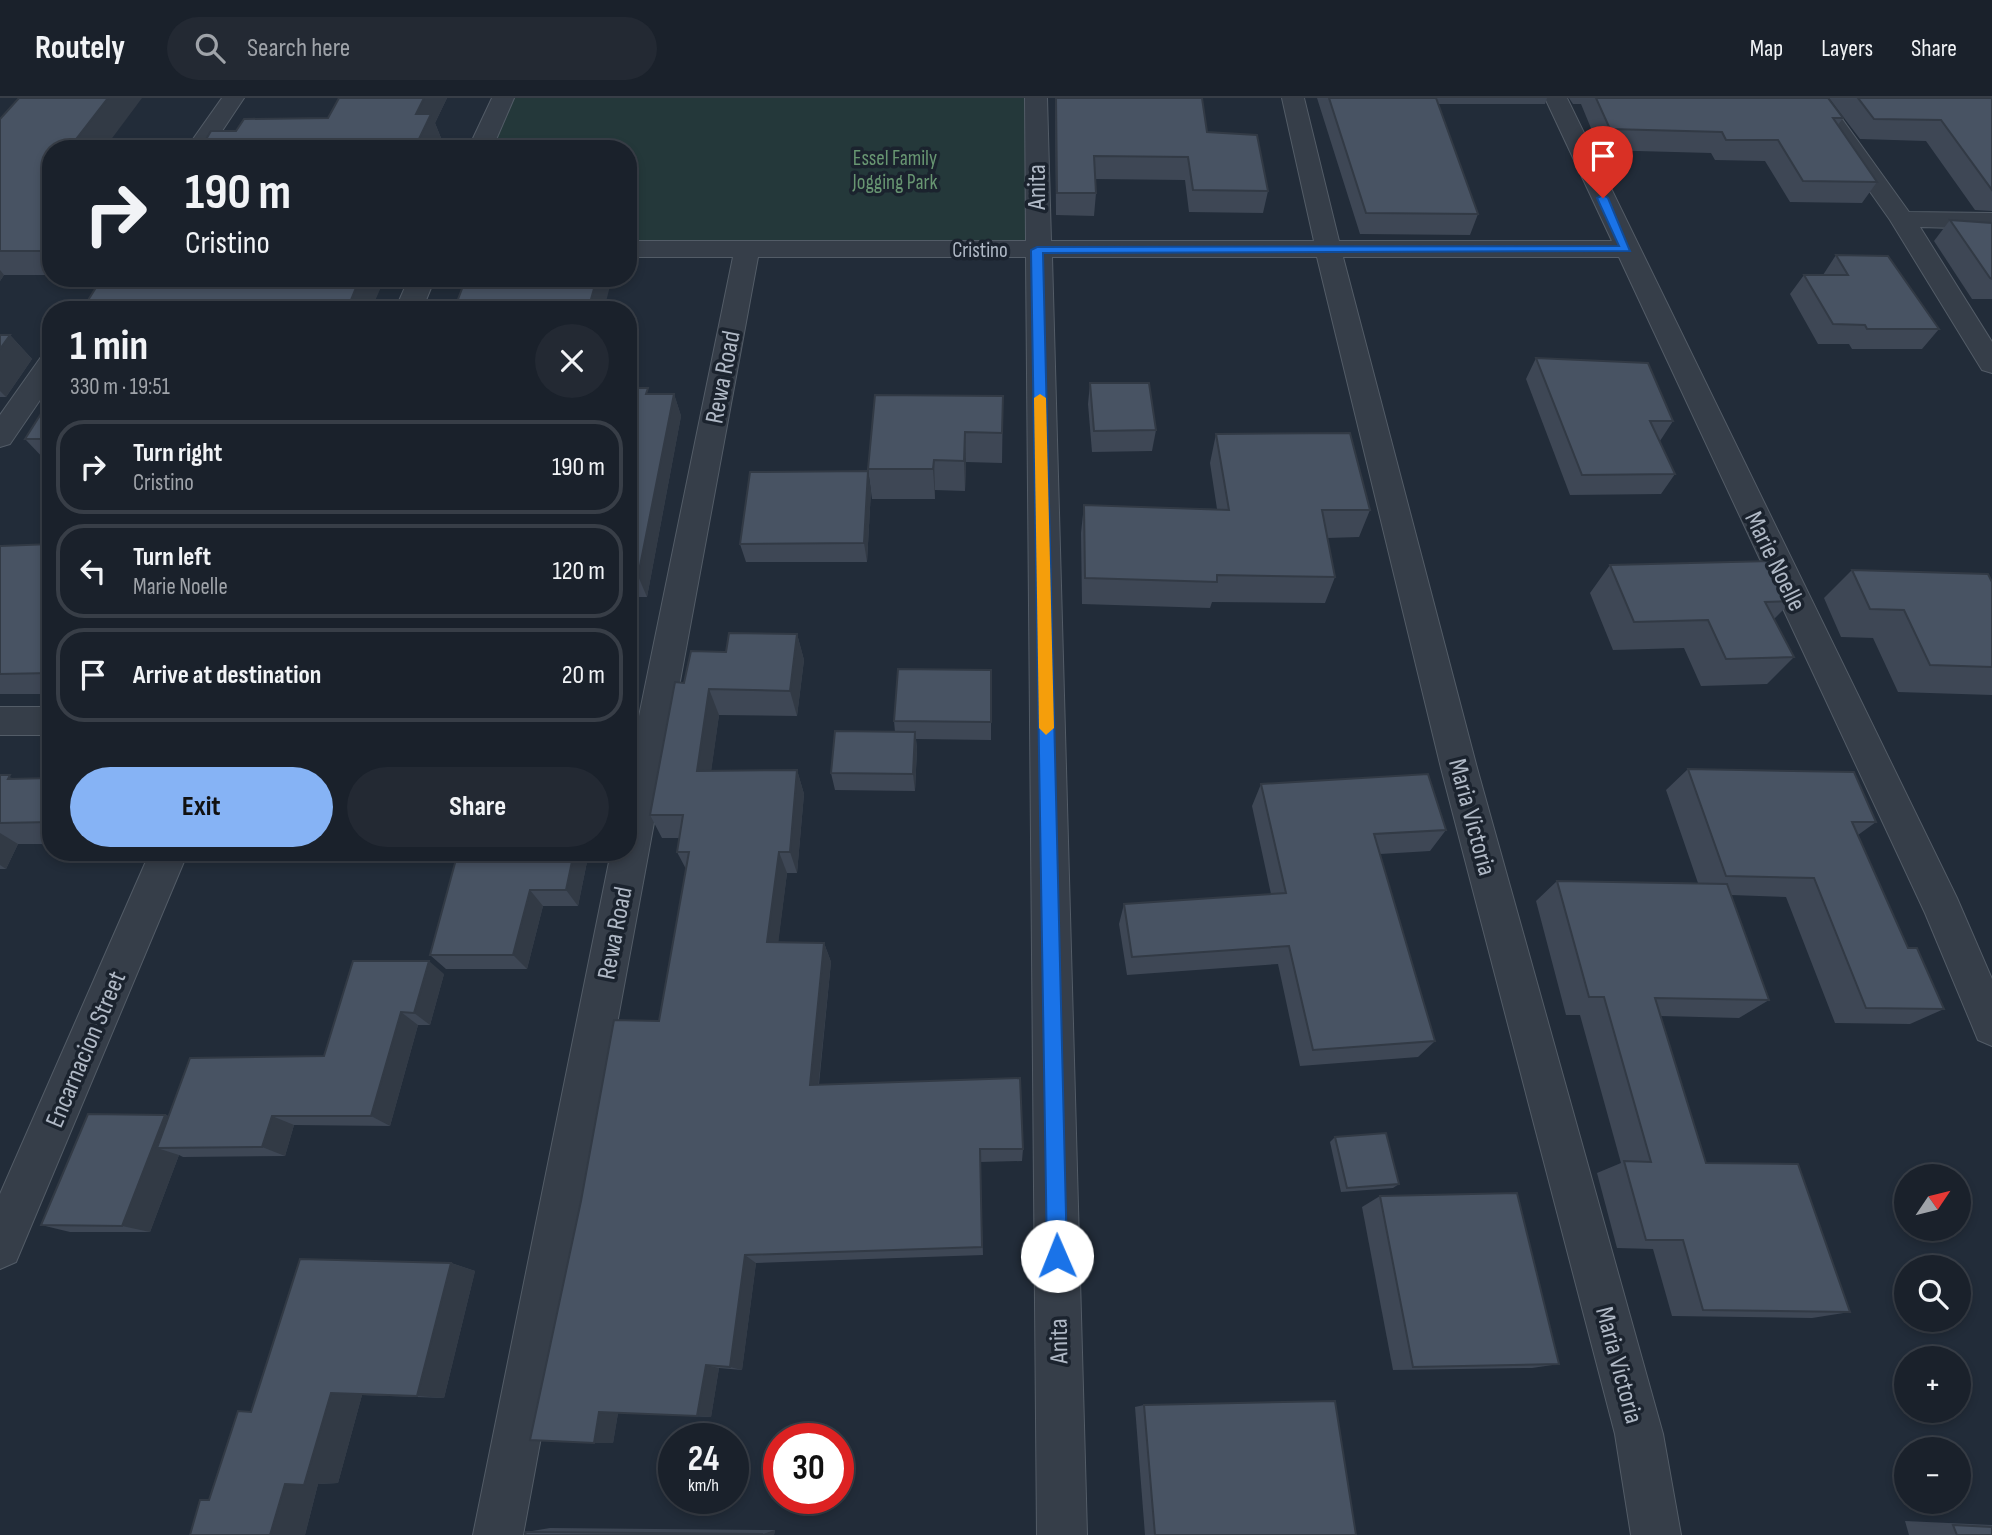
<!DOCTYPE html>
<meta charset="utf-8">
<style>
body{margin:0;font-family:"Sofia Sans Condensed",sans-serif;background:#232933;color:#f1f3f6;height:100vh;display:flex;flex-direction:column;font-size:26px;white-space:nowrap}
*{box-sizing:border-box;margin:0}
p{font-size:23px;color:#9fa3a9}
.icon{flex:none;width:38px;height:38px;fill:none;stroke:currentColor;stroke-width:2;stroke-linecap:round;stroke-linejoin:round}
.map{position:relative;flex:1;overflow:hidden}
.sheet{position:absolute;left:42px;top:203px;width:595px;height:560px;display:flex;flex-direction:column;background:#1a212b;border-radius:28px;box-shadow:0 4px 10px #0003,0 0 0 2px #383e47}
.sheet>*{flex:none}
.hud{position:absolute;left:42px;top:42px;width:595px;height:147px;border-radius:28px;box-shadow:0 4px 10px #0003,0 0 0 2px #383e47;background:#1a212b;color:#f1f3f6;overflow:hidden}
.needle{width:46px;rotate:55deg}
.buttons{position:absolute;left:1894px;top:1066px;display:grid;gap:14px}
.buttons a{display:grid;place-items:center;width:77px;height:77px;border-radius:50%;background:#1a212b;box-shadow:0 4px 10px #0003,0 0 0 2px #383e47;font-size:35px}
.speed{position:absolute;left:658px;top:1325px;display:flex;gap:14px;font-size:35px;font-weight:700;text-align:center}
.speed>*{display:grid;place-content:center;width:91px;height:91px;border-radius:50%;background:#1a212b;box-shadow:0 4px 10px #0003,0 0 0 2px #383e47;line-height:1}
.speed small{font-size:18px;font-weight:400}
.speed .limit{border:10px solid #d22;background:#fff;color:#111}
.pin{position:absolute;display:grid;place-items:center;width:60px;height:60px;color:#fff;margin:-72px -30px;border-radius:50% 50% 50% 0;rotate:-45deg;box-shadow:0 0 7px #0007}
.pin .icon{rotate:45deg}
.me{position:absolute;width:77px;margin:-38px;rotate:359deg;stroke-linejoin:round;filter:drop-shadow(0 0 5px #0008)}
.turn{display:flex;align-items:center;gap:24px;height:147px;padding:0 28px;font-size:32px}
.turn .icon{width:91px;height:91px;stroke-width:2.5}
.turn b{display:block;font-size:49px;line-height:60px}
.round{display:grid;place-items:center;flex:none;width:74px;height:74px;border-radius:37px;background:#232933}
.head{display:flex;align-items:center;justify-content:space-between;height:119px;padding:0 28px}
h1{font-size:42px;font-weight:700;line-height:52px}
.primary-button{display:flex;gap:14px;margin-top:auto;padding:14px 28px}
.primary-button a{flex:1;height:80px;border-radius:42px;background:#86b3f5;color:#111;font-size:28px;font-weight:700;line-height:80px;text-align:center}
.primary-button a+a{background:#232933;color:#f1f3f6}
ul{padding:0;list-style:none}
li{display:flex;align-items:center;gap:21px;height:94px;margin:0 14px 10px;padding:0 14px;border:4px solid #383e47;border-radius:28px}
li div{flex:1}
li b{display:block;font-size:26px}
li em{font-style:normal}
header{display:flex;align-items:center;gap:42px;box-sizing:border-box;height:98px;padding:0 35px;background:#1a212b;border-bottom:2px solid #383e47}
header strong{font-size:33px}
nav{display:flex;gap:38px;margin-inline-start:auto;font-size:24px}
.search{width:490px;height:63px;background:#232933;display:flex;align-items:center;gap:18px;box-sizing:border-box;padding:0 24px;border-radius:38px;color:#9fa3a9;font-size:26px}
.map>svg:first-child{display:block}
.green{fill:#24383a}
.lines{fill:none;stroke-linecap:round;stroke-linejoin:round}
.street-casing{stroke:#535c67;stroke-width:2}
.street{fill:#363e49;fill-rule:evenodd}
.wall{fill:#3e4755}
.shaded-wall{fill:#323a45}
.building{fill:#485363;stroke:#323a45;stroke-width:2}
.route{fill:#1a73e8;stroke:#114b97;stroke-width:2}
.slow{fill:#f59e0b}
.labels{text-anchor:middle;stroke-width:7;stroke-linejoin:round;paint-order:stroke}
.far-park-label{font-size:21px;fill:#689672;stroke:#1b232e}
.far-street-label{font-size:21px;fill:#b0b9c6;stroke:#1b232e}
.street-label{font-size:26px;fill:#b0b9c6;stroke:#1b232e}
</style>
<header>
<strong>Routely</strong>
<div class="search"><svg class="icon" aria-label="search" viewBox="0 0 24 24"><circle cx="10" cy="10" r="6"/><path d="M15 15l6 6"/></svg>Search here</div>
<nav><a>Map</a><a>Layers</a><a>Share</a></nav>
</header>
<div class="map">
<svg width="1992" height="1437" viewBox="0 0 1992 1437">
<rect width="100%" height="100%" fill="#222c39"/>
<path class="green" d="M 512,0 L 1029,0 L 1029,146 L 628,142 L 628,51 L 490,51 Z"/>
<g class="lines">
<g class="street-casing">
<g id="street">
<path d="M 222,0 L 244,0 L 210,51 L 186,51 Z"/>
<path d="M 492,0 L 514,0 L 492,51 L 468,51 Z"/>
<path d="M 1025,0 L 1047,0 L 1051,143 L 1314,143 L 1282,0 L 1304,0 L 1339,143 L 1612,143 L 1545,0 L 1567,0 L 1957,800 L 1992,881 L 1992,948 L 1978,942 L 1925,815 L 1619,159 L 1343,159 L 1477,670 L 1663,1336 L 1681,1437 L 1631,1437 L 1615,1336 L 1441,670 L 1317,159 L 1052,159 L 1087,1437 L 1037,1437 L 1026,159 L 758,159 L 523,1437 L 473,1437 L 611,754 L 628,754 L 628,672 L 733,159 L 628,159 L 628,143 L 1026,143 Z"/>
<path d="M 1804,0 L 1827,0 L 1909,114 L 1992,115 L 1992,131 L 1920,129 L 1992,244 L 1992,275 L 1982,272 L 1890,122 Z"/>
<path d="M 409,180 L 435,180 L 422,212 L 395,212 Z"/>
<path d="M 51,256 L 51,286 L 10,346 L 0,349 L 0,317 L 41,259 Z"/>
<rect x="0" y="609" width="51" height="28"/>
<path d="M 150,754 L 188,754 L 16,1164 L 0,1171 L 0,1096 Z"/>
</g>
</g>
<use href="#street" class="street"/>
</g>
<g class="wall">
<path d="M 339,0 L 447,0 L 435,25 L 441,40 L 436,51 L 51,51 L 51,177 L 4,177 L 0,183 L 0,21 L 105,49 L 201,50 L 236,33 L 328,20 Z"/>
<path d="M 1055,0 L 1207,34 L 1268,93 L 1263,115 L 1189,114 L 1185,82 L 1095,81 L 1096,95 L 1094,118 L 1056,117 Z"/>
<path d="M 1317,0 L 1547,0 L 1545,6 L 1438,6 L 1478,116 L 1470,137 L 1360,136 Z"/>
<path d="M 1569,0 L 1828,0 L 1843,20 L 1838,27 L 1877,84 L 1862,105 L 1790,104 L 1765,63 L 1715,62 L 1711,55 L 1600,52 L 1581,6 L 1573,6 Z"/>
<path d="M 1829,0 L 1992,0 L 1992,113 L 1975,112 L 1926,43 L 1860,41 Z"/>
<path d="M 1950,122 L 1992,125 L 1992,201 L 1972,201 L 1934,143 Z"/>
<path d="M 1836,157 L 1939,231 L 1922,251 L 1852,251 L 1849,246 L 1818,246 L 1790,196 L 1804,177 L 1823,177 Z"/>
<path d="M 379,192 L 371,212 L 89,212 L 85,207 Z"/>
<path d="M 0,237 L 10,237 L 32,261 L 6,299 L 0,299 Z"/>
<path d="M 1536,260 L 1673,323 L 1660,343 L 1675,376 L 1661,396 L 1570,397 L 1526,281 Z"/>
<path d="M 1090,285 L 1156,332 L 1152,353 L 1092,354 L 1088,306 Z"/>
<path d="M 628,290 L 650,296 L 674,296 L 681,318 L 647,499 L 628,499 Z"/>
<path d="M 1003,298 L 1002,365 L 966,364 L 965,393 L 935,392 L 935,401 L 872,401 L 868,371 Z"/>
<path d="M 51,300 L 51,365 L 48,365 L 25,341 Z"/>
<path d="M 1216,336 L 1370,412 L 1359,439 L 1327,440 L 1335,479 L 1325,505 L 1212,504 L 1210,510 L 1082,506 L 1081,435 L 1084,407 L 1217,411 L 1210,365 Z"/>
<path d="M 871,392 L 867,464 L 746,464 L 740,446 Z"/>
<path d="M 51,446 L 51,596 L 0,596 L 0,448 Z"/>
<path d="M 1610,467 L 1792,503 L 1774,521 L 1794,559 L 1767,586 L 1701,588 L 1684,550 L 1613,552 L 1590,495 Z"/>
<path d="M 1852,472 L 1992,484 L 1992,597 L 1898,594 L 1873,540 L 1841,539 L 1824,500 Z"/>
<path d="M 797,536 L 804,562 L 797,618 L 719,617 L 711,673 L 797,672 L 804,696 L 797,775 L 787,775 L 778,844 L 824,845 L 831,864 L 819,986 L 1023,1051 L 1022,1063 L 980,1064 L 983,1157 L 756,1165 L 742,1272 L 719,1270 L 711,1319 L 618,1315 L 613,1345 L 594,1345 L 659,923 L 686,771 L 677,754 L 679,740 L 662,740 L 650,717 L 684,585 L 726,554 Z"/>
<path d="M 991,572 L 991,642 L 916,641 L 917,651 L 915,693 L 835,692 L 831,675 L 895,634 L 894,623 Z"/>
<path d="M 1688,671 L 1876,724 L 1858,737 L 1908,850 L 1944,911 L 1910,926 L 1835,925 L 1786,799 L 1731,797 L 1769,902 L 1739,920 L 1660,918 L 1706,1065 L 1850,1214 L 1812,1220 L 1672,1218 L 1653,1151 L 1617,1150 L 1597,1075 L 1621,1065 L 1580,917 L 1566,917 L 1536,803 L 1557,783 L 1698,785 L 1666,692 Z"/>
<path d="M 0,677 L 16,681 L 51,680 L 51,746 L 18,746 L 6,771 L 0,771 Z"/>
<path d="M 1261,686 L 1446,732 L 1430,753 L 1380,756 L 1435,943 L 1418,959 L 1300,968 L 1278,866 L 1127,877 L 1119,826 L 1124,806 L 1271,796 L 1252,708 Z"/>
<path d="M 589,754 L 578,808 L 543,808 L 527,871 L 446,871 L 430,857 Z"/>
<path d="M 444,876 L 430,927 L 418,927 L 390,1028 L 294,1027 L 285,1058 L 183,1059 L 179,1057 L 150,1134 L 70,1134 L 41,1127 L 165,1017 L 169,1018 L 324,958 Z"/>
<path d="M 1335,1039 L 1399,1086 L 1393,1090 L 1341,1094 L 1330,1044 Z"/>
<path d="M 1380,1098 L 1559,1266 L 1532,1270 L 1393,1272 L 1362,1109 Z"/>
<path d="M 451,1165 L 475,1173 L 444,1300 L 362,1297 L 338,1385 L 318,1386 L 305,1437 L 200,1402 L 210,1402 L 251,1314 Z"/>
<path d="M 1144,1307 L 1356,1437 L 1145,1437 L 1135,1309 Z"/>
<path d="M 1905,1423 L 1992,1427 L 1992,1437 L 1909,1437 Z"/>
<path d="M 550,1430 L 775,1432 L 774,1437 L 526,1434 Z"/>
</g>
<g class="shaded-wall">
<path d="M 108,0 L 142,0 L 104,51 L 70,49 Z"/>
<path d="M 424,0 L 447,0 L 435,25 L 441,40 L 436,51 L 421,51 L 418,43 L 416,16 Z"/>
<path d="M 0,172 L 4,177 L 0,183 Z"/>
<path d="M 360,180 L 385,180 L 371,212 L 347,212 Z"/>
<path d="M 597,180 L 612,180 L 604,212 L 588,212 Z"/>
<path d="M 10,237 L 32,261 L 6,299 L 0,293 L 0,251 Z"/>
<path d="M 674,296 L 681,318 L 647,499 L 638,478 Z"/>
<path d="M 965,334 L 966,364 L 965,393 L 964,363 Z"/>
<path d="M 934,362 L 935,392 L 935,401 L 933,371 Z"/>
<path d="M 868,373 L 871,392 L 867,464 L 864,445 Z"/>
<path d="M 797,536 L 804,562 L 797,618 L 790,593 Z"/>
<path d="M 709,591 L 719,617 L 708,696 L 697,673 Z"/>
<path d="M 915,634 L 917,651 L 915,693 L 913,676 Z"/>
<path d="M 797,672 L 804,696 L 797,775 L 790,754 Z"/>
<path d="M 0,735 L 18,746 L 6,771 L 0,767 Z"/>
<path d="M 574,754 L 589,754 L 578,808 L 566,792 Z"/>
<path d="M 779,754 L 787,775 L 776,863 L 767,844 Z"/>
<path d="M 530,792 L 543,808 L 527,871 L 513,857 Z"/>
<path d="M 824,845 L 831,864 L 817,1001 L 810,987 Z"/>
<path d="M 429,863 L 444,876 L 430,927 L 414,915 Z"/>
<path d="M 401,914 L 418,927 L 390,1028 L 371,1018 Z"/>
<path d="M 165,1017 L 190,1027 L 157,1050 L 179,1057 L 150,1134 L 122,1128 Z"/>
<path d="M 272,1018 L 294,1027 L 285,1058 L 262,1049 Z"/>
<path d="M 745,1157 L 756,1165 L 742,1272 L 730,1269 Z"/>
<path d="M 451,1165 L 475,1173 L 444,1300 L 417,1298 Z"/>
<path d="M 706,1267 L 719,1270 L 711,1319 L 697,1318 Z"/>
<path d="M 331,1295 L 362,1297 L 338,1385 L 318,1386 L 305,1437 L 270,1437 L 285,1386 Z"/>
<path d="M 599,1314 L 618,1315 L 613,1345 L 594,1345 Z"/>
<path d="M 775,1432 L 774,1437 L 763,1437 L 763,1436 Z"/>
</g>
<g class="building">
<path d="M 19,0 L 108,0 L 70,49 L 201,50 L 211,33 L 236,33 L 244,21 L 328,20 L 339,0 L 424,0 L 416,16 L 431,16 L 418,43 L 430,43 L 425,51 L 51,51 L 51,153 L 0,153 L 0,21 Z"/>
<path d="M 1056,0 L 1202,0 L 1207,34 L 1257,37 L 1268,93 L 1193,92 L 1188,59 L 1094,58 L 1096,95 L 1057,95 Z"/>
<path d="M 1329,0 L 1436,0 L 1478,116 L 1366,115 Z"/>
<path d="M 1596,0 L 1828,0 L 1843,20 L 1833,20 L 1877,84 L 1803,83 L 1778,42 L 1726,42 L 1722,34 L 1610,31 Z"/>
<path d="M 1858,0 L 1992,0 L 1992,92 L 1941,22 L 1874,21 Z"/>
<path d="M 1950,122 L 1992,125 L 1992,181 L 1990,180 Z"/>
<path d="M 1836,157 L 1888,158 L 1939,231 L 1867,231 L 1865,227 L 1833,226 L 1804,177 L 1848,177 Z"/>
<path d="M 102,180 L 360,180 L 347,212 L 117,212 L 121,206 L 85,207 Z"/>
<path d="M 466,180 L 597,180 L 588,212 L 454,212 Z"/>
<path d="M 0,237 L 10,237 L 0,251 Z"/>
<path d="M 1536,260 L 1648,265 L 1673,323 L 1650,323 L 1675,376 L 1582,377 Z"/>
<path d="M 1090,285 L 1149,285 L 1156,332 L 1094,333 Z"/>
<path d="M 628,290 L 648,290 L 646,296 L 674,296 L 638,478 L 628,478 Z"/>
<path d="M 875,297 L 1003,298 L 1002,335 L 965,334 L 964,363 L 934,362 L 933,371 L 868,371 Z"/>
<path d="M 51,300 L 51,341 L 25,341 Z"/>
<path d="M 1350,335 L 1370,412 L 1322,412 L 1335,479 L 1217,477 L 1217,484 L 1085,480 L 1084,407 L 1229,412 L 1216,336 Z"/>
<path d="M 868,373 L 864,445 L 740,446 L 750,374 Z"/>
<path d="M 51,446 L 51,575 L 0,576 L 0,448 Z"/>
<path d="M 1771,463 L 1792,503 L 1765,504 L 1794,559 L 1726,561 L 1708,522 L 1634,524 L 1610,467 Z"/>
<path d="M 1852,472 L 1988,476 L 1992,484 L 1992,569 L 1930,567 L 1904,512 L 1870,511 Z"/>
<path d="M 729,535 L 797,536 L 790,593 L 709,591 L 697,673 L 797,672 L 790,754 L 779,754 L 767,844 L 824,845 L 810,987 L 1020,980 L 1023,1051 L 980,1051 L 982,1149 L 745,1157 L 730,1269 L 706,1267 L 697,1318 L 599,1314 L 594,1345 L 530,1342 L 581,1103 L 614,922 L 659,923 L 689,754 L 677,754 L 683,717 L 650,717 L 675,584 L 684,585 L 691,553 L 726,554 Z"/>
<path d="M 898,571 L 991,572 L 991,624 L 894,623 Z"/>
<path d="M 835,633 L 915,634 L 913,676 L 831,675 Z"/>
<path d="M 1688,671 L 1854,674 L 1876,724 L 1852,724 L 1908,850 L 1917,850 L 1944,911 L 1866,910 L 1814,780 L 1726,778 Z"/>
<path d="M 1428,676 L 1446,732 L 1374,736 L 1435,943 L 1313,952 L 1289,848 L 1132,859 L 1124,806 L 1286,795 L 1261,686 Z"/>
<path d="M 0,677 L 10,677 L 8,681 L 51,680 L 51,724 L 0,725 Z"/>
<path d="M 458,754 L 574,754 L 566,792 L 530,792 L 513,857 L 430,857 Z"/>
<path d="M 1557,783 L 1727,786 L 1769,902 L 1655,900 L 1706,1065 L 1798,1066 L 1850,1214 L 1703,1212 L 1683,1142 L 1646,1142 L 1624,1063 L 1651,1064 L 1604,899 L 1589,899 Z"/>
<path d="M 353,863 L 429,863 L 414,915 L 401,914 L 371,1018 L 272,1018 L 262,1049 L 157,1050 L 190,960 L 324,958 Z"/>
<path d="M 88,1016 L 165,1017 L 122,1128 L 41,1127 Z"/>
<path d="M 1386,1035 L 1399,1086 L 1347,1090 L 1335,1039 Z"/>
<path d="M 1517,1095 L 1559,1266 L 1413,1269 L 1380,1098 Z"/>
<path d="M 300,1161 L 451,1165 L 417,1298 L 331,1295 L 304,1387 L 285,1386 L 270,1437 L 190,1437 L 200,1402 L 209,1402 L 238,1313 L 251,1314 Z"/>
<path d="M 1335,1303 L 1356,1437 L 1155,1437 L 1144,1307 Z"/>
<path d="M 1953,1427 L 1992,1429 L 1992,1437 L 1957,1437 Z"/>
<path d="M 526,1434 L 763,1436 L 525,1437 Z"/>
</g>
<path class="route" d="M 1603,97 L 1608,100 L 1630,153 L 1043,155 L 1067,1158 L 1064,1165 L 1057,1167 L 1050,1165 L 1047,1158 L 1031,152 L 1037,149 L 1619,148 L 1597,100 Z"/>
<path class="slow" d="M 1040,296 L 1046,300 L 1054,630 L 1046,637 L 1039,630 L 1034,300 Z"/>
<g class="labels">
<g class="far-park-label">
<text x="895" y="67">Essel Family<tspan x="895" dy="24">Jogging Park</tspan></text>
</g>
<g class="far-street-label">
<text x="980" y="159">Cristino</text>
</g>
<g class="street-label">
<text transform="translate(1036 89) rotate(-90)" y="9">Anita</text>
<text transform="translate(722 279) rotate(-79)" y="9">Rewa Road</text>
<text transform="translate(1776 463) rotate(64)" y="9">Marie Noelle</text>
<text transform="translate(1473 719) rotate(75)" y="9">Maria Victoria</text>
<text transform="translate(614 835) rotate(-79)" y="9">Rewa Road</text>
<text transform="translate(85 951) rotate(-67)" y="9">Encarnacion Street</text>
<text transform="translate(1058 1243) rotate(-91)" y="9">Anita</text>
<text transform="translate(1620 1267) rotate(75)" y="9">Maria Victoria</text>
</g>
</g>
</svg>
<div class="buttons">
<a><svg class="needle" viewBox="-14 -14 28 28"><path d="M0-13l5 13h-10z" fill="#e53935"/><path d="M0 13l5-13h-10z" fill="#9fa3a9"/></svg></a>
<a><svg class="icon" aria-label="search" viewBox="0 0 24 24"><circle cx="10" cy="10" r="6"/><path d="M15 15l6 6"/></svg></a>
<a>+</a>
<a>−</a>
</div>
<div class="speed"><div>24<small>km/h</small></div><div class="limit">30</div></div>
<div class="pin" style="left:1603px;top:100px;background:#d93025"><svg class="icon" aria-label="arrive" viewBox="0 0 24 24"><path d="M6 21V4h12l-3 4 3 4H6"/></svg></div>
<svg class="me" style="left:1057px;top:1158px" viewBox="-20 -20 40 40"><circle r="19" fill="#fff"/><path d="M0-13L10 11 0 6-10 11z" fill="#1a73e8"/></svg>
<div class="hud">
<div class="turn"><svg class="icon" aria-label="right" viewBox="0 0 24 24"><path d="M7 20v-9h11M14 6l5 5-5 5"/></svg><div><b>190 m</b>Cristino</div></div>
</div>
<section class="sheet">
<div class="head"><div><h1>1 min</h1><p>330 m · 19:51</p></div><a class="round"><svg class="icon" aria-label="close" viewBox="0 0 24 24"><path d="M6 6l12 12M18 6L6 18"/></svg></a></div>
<ul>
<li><svg class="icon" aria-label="right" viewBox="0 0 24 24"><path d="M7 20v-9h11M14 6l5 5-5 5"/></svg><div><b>Turn right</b><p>Cristino</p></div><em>190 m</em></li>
<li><svg class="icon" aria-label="left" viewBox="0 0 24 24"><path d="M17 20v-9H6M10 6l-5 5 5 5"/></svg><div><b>Turn left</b><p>Marie Noelle</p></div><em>120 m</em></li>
<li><svg class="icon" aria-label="arrive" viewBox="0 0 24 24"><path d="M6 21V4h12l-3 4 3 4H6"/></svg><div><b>Arrive at destination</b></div><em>20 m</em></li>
</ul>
<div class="primary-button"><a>Exit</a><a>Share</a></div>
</section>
</div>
